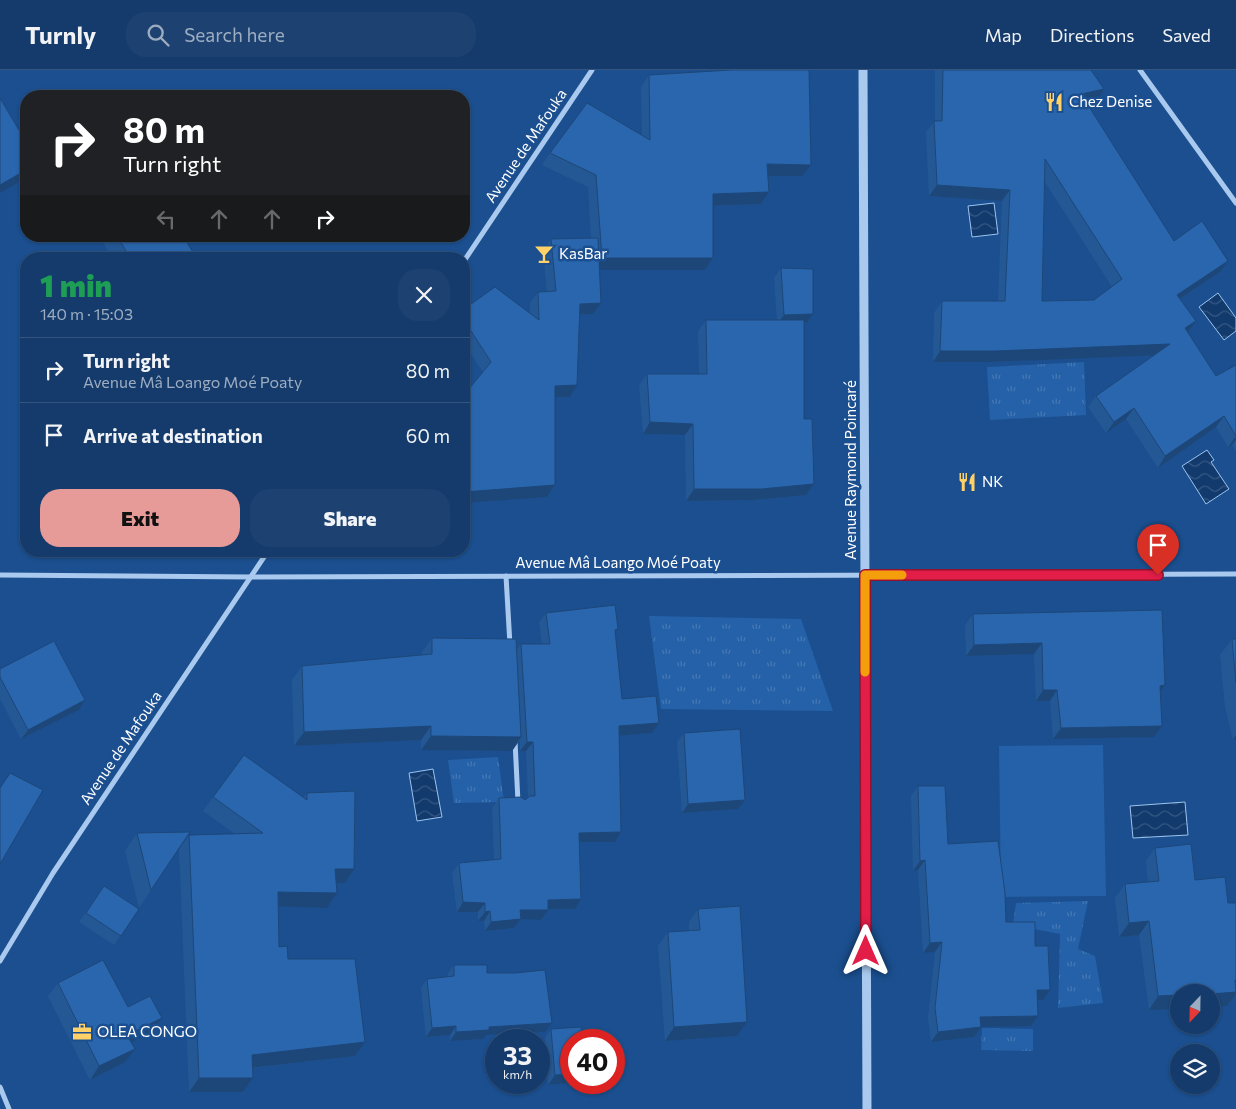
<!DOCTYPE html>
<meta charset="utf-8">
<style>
body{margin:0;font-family:Commissioner,sans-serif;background:#1d4271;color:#f1f3f6;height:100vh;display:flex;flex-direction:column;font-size:19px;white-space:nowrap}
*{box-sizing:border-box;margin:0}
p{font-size:16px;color:#9dadc1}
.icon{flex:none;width:28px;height:28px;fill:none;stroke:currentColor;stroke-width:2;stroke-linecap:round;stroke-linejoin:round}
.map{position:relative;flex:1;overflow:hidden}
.sheet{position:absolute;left:20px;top:182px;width:450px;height:305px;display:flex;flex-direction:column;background:#143b6b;border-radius:20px;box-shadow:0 1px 4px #0004,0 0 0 1px #33557e}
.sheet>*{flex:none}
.guide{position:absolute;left:20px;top:20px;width:450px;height:152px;border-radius:20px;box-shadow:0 1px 4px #0004,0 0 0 1px #33557e;background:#202124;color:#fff;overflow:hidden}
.needle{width:32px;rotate:202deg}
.controls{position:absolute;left:1170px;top:914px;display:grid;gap:10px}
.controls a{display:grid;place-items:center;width:50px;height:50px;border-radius:50%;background:#143b6b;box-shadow:0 1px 4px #0004,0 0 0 1px #33557e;font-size:25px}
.speed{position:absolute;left:485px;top:959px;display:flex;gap:10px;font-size:25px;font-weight:700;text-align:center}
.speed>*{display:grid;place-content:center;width:65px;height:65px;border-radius:50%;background:#143b6b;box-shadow:0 1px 4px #0004,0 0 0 1px #33557e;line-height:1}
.speed small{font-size:12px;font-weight:400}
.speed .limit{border:8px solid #d22;background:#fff;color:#111}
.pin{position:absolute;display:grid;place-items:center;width:42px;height:42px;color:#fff;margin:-51px -21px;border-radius:50% 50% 50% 0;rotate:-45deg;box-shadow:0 0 5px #0007}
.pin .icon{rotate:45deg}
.me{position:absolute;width:55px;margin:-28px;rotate:0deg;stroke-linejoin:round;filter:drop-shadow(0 0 4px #0008)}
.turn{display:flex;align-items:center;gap:18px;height:105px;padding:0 20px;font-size:22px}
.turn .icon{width:65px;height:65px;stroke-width:2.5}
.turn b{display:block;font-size:35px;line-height:42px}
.lanes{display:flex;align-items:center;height:48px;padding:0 20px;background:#0003;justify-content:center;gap:25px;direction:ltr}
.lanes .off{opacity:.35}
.round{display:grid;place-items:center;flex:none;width:52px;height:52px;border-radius:20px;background:#1d4271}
.overview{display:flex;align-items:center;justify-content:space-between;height:85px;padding:0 20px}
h1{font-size:30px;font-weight:800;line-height:38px;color:#1e9e55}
.button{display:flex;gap:10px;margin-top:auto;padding:10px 20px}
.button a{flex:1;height:58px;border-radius:20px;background:#e69b98;color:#111;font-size:20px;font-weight:800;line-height:58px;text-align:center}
.button a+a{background:#1d4271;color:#f1f3f6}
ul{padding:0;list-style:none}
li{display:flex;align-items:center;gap:15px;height:65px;padding:0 20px;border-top:1px solid #33557e}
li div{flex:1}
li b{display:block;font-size:19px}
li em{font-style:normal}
header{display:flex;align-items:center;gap:30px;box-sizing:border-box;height:70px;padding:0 25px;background:#143b6b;border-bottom:1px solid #33557e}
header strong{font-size:24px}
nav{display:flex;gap:28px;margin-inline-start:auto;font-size:18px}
.search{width:350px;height:45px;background:#1d4271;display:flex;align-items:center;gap:12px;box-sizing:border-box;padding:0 18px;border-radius:20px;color:#9dadc1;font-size:19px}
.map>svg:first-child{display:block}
.grass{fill:url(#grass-tufts)}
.garden{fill:#2461a8}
.water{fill:url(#water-waves);stroke:#9cc4f0}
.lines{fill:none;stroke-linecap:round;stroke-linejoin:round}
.minor{stroke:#a9c9ee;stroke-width:5}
.tertiary{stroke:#a9c9ee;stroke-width:9}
.wall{fill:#245895;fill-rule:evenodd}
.shaded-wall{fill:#1d4779}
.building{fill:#2a66ad;stroke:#1d4779;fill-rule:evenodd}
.route-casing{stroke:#92132f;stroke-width:12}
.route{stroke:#e11d48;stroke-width:9}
.slow{stroke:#f59e0b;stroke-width:9}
.labels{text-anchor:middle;stroke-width:5;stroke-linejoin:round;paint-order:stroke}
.poi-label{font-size:15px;fill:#fff;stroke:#1b4f8f;text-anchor:start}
.street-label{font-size:15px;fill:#fff;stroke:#1b4f8f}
</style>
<header>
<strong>Turnly</strong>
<div class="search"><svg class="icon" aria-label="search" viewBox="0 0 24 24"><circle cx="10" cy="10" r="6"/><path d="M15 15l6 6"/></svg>Search here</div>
<nav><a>Map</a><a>Directions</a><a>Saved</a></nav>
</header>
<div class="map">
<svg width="1236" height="1039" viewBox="0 0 1236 1039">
<defs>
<pattern id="grass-tufts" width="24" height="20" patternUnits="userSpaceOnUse" patternTransform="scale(1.25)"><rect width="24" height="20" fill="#2461a8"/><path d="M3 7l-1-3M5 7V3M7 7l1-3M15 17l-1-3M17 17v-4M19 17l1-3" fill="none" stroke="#4579b5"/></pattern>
<pattern id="water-waves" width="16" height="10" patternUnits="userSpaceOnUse" patternTransform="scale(1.25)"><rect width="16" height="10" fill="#123a6d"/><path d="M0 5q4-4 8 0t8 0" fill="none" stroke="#365883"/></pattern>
</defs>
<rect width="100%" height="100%" fill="#1b4f8f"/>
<g class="grass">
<path d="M 1084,292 L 1086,345 L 990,350 L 987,297 Z"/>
<path d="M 649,546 L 801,549 L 833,641 L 661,639 Z"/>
<path d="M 498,687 L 504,732 L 454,733 L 448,690 Z"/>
<path d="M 1088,831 L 1078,879 L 1095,886 L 1103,933 L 1058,938 L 1060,864 L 1013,855 L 1016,833 Z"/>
<path d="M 982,958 L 1033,959 L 1033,981 L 981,980 Z"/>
</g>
<path class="garden" d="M 1103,675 L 1106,826 L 1001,827 L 999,676 Z"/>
<g class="water">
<path d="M 994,133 L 998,164 L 972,167 L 968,136 Z"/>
<path d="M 1218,223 L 1236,248 L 1236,261 L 1224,270 L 1199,237 Z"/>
<path d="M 1207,380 L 1214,390 L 1211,392 L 1229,419 L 1206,434 L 1182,396 Z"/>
<path d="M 433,699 L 442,747 L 417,751 L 409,703 Z"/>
<path d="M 1185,732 L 1188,765 L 1133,768 L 1130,736 Z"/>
</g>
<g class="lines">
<g class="minor">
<path d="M 1140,0 L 1236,133"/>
<path d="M 464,191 L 592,0"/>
<path d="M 0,505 L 251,507 L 1236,504"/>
<path d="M 506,506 L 510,575"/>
<path d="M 515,671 L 518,732"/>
<path d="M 0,891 L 53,803 L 268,481"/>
<path d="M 0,1017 L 9,1039"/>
</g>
<path class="tertiary" d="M 863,0 L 867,1039"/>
</g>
<g class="wall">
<path d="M 935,0 L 1091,0 L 1104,19 L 1097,31 L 1087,33 L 1174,171 L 1220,202 L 1180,229 L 1187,262 L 1216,306 L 1236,295 L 1236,381 L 1232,375 L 1228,377 L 1216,357 L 1158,398 L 1126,349 L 1106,363 L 1088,337 L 1096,326 L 1154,285 L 988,292 L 933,292 L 934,243 L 942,231 L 998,231 L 1002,131 L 929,126 L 926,62 L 935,51 ZM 1045,112 L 1112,217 L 1094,230 L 1042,231 Z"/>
<path d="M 649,5 L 802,106 L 768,106 L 769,122 L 761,134 L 713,136 L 713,188 L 705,200 L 599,200 L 601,233 L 593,244 L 580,245 L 570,327 L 555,327 L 555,415 L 547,427 L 483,302 L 464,274 L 464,239 L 530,243 L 530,233 L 538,222 L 547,221 L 543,181 L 551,169 L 591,169 L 588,117 L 542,95 L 550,83 L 642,65 L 641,17 Z"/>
<path d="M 99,166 L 183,166 L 197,189 L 113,189 Z"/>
<path d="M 781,198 L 813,244 L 807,253 L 804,254 L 804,349 L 814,414 L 806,425 L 753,430 L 686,431 L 685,365 L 643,364 L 639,315 L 647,304 L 699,304 L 698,261 L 706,250 L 777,250 L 774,208 Z"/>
<path d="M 546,543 L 615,563 L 622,629 L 659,653 L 652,663 L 619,665 L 621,762 L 615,772 L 580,772 L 581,829 L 575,839 L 548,839 L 541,850 L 521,849 L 514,858 L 485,861 L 484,851 L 478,851 L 478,842 L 457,842 L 452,803 L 459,793 L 494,790 L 492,738 L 499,728 L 525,730 L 528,727 L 526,681 L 520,681 L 520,670 L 512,681 L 421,680 L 421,670 L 294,676 L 292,610 L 302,596 L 422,585 L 422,582 L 432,568 L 516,581 L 521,574 L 542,574 L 539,552 Z"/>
<path d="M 973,544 L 1165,615 L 1160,623 L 1154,667 L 1053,669 L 1050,631 L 1036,631 L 1034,584 L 966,586 L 965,555 Z"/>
<path d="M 1232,569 L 1236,569 L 1236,670 L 1233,670 L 1225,637 L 1220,585 Z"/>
<path d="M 0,599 L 85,630 L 79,640 L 21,669 L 0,629 Z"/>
<path d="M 684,663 L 738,739 L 682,743 L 677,672 Z"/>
<path d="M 918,716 L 948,774 L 1006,852 L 1035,876 L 1043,930 L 1037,930 L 1038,946 L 1031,956 L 981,956 L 974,967 L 931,972 L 928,948 L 935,882 L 923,883 L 918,800 L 913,801 L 911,726 Z"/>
<path d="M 307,723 L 345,813 L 336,813 L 337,823 L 327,838 L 278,836 L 279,877 L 288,889 L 365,972 L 355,986 L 253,998 L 253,1008 L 243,1022 L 189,1022 L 179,779 L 189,765 L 235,764 L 203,741 L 213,727 L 304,727 Z"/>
<path d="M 137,763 L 151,820 L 139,838 L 125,781 Z"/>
<path d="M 1155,778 L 1195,810 L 1236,924 L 1227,936 L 1179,922 L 1179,939 L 1149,940 L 1139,865 L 1119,867 L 1115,828 L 1125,814 L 1148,812 L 1146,791 Z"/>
<path d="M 104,816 L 139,839 L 114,875 L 79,852 Z"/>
<path d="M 698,839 L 737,966 L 665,971 L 658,876 L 668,862 L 689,861 L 689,852 Z"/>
<path d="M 454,895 L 487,903 L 545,962 L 486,965 L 483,969 L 450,971 L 450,965 L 426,967 L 421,918 L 427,909 L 448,907 L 448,903 Z"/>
<path d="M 58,913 L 128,937 L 152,962 L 131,972 L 125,992 L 90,1010 L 48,926 Z"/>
<path d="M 551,959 L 571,1012 L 548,1015 L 545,968 Z"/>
</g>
<g class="shaded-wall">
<path d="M 1104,19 L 1097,31 L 1073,35 L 1081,24 Z"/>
<path d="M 767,94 L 811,95 L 802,106 L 758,106 Z"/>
<path d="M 26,100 L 26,108 L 0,123 L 0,115 Z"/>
<path d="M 937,115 L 1010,120 L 1002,131 L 929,126 Z"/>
<path d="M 769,122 L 761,134 L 705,136 L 713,124 Z"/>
<path d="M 602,188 L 713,188 L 705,200 L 593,200 Z"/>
<path d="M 1228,191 L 1220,202 L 1169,236 L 1177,225 Z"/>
<path d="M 601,233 L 593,244 L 572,245 L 580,234 Z"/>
<path d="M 813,244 L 807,253 L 777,255 L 784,245 Z"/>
<path d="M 1196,251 L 1188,262 L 1177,269 L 1185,258 Z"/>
<path d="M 1170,274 L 1163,285 L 988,292 L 933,292 L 940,281 Z"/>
<path d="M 577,315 L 570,327 L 547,327 L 555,316 Z"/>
<path d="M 1134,338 L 1126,349 L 1106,363 L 1114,352 Z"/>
<path d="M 1224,346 L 1216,357 L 1158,398 L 1165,386 Z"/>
<path d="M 650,352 L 693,354 L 685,365 L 643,364 Z"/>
<path d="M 1236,366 L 1236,370 L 1232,375 L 1228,377 Z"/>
<path d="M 814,414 L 806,425 L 753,430 L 686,431 L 694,419 Z"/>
<path d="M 555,415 L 547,427 L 464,433 L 464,422 Z"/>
<path d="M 1042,573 L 1034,584 L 966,586 L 974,575 Z"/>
<path d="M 1165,615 L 1158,626 L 1160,616 Z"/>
<path d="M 1043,620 L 1057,620 L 1050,631 L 1036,631 Z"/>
<path d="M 85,630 L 79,640 L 21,669 L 28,660 Z"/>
<path d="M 659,653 L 652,663 L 613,666 L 619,656 Z"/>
<path d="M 431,656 L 421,670 L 294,676 L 304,662 Z"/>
<path d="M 1162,656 L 1154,667 L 1053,669 L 1061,658 Z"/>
<path d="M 1236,665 L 1236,670 L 1233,670 Z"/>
<path d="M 431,666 L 521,667 L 512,681 L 421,680 Z"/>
<path d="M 527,672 L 533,672 L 526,681 L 520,681 Z"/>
<path d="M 745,730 L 738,739 L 682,743 L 688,734 Z"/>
<path d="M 621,762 L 615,772 L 573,772 L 579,763 Z"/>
<path d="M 925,790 L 918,800 L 913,801 L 920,791 Z"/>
<path d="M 335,799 L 354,799 L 345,813 L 325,813 Z"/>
<path d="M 278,822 L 337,823 L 327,838 L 268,836 Z"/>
<path d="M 581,829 L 575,839 L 541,839 L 548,830 Z"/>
<path d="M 463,832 L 485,833 L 478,842 L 457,842 Z"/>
<path d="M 520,840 L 548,840 L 541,850 L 521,849 L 514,858 L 485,861 L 491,852 Z"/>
<path d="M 490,841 L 484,851 L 478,851 L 485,842 Z"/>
<path d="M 1149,851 L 1139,865 L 1119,867 L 1129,853 Z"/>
<path d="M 942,872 L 935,882 L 923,883 L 930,873 Z"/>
<path d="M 1235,910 L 1236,910 L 1236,924 L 1227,936 L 1211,937 L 1211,924 Z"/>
<path d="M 1037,920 L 1050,920 L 1043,930 L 1030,930 Z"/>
<path d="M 1179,925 L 1179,939 L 1149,940 L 1158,926 Z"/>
<path d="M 1038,946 L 1031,956 L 973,957 L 980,947 Z"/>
<path d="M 162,948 L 152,962 L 118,979 L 127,965 Z"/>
<path d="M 747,952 L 737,966 L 665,971 L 674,957 Z"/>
<path d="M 552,953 L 545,962 L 486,965 L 483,969 L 450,971 L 456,962 L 489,957 Z"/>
<path d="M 456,956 L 450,965 L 426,967 L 432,958 Z"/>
<path d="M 981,957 L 974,967 L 931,972 L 938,962 Z"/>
<path d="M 365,972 L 355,986 L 242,999 L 252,985 Z"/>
<path d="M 135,979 L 125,992 L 90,1010 L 99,996 Z"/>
<path d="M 571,1004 L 571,1012 L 577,1012 L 548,1015 L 555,1005 Z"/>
<path d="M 199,1008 L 253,1008 L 243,1022 L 189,1022 Z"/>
</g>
<g class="building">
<path d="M 731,0 L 809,0 L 811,95 L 767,94 L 769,122 L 713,124 L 713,188 L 602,188 L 596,105 L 550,83 L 587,33 L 650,70 L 649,5 Z"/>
<path d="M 943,0 L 1091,0 L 1104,19 L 1081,24 L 1174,171 L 1202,151 L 1228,191 L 1177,225 L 1196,251 L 1185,258 L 1216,306 L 1236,295 L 1236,366 L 1224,346 L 1165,386 L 1134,338 L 1114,352 L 1096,326 L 1170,274 L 996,281 L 940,281 L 942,231 L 1005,231 L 1010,120 L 937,115 L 934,51 L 942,51 ZM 1045,89 L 1122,209 L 1094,230 L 1042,231 Z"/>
<path d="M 0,28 L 26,72 L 26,100 L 0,115 Z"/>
<path d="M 117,166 L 183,166 L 197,189 L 131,189 Z"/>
<path d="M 598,168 L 601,233 L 580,234 L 577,315 L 555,316 L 555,415 L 464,422 L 464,325 L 491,292 L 464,250 L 464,239 L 495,217 L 539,250 L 538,222 L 556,221 L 551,169 Z"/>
<path d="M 781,198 L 813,199 L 813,244 L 784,245 Z"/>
<path d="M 706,250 L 804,250 L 804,349 L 812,349 L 814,414 L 761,419 L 694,419 L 693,354 L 650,352 L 647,304 L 707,304 Z"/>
<path d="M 615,535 L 618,559 L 615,560 L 622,629 L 656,626 L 659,653 L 619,656 L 621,762 L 579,763 L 581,829 L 548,830 L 548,840 L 520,840 L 521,849 L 491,852 L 490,841 L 485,842 L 485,833 L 463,832 L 459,793 L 501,789 L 499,728 L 521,727 L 525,730 L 530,726 L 535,726 L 533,672 L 527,672 L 521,574 L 550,574 L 546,543 Z"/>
<path d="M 1162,540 L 1165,615 L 1160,616 L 1162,656 L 1061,658 L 1057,620 L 1043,620 L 1042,573 L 974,575 L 973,544 Z"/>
<path d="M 432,568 L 516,569 L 521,667 L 431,666 L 431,656 L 304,662 L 302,596 L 432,584 Z"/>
<path d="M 1232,569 L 1236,569 L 1236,613 Z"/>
<path d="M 54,571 L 85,630 L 28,660 L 0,607 L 0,599 Z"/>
<path d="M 740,659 L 745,730 L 688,734 L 684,663 Z"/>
<path d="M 244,685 L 307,730 L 307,723 L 355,721 L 354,799 L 335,799 L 337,823 L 278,822 L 279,877 L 287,876 L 288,889 L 355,889 L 365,972 L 252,985 L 253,1008 L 199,1008 L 189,765 L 263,763 L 213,727 Z"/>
<path d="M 10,703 L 43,720 L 0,794 L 0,718 Z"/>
<path d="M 918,716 L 945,716 L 948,774 L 998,771 L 1005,823 L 1006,852 L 1035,852 L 1035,876 L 1048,876 L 1050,920 L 1037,920 L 1038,946 L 980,947 L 981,957 L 938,962 L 935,938 L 942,872 L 930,873 L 925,790 L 920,791 Z"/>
<path d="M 190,762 L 151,820 L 137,763 Z"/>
<path d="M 1191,774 L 1195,810 L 1225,807 L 1228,833 L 1236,833 L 1236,910 L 1235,910 L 1236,922 L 1211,924 L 1211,922 L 1179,922 L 1179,925 L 1158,926 L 1149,851 L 1129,853 L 1125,814 L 1159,811 L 1155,778 Z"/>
<path d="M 104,816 L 139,839 L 121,866 L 86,843 Z"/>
<path d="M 740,836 L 747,952 L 674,957 L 668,862 L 700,860 L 698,839 Z"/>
<path d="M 103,890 L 128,937 L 150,926 L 162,948 L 127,965 L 135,979 L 99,996 L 58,913 Z"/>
<path d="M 454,895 L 487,895 L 487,903 L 515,903 L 545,900 L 552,953 L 489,957 L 489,960 L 456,962 L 456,956 L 432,958 L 427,909 L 454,906 Z"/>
<path d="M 581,957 L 582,970 L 571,970 L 571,1004 L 555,1005 L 551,959 Z"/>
</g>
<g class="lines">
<g class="route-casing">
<path id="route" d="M 866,881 L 865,505 L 1158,505"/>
</g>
<use href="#route" class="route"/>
<path class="slow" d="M 865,602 L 865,505 L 902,505"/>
</g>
<defs>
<g id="restaurant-bare" transform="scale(1.5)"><path d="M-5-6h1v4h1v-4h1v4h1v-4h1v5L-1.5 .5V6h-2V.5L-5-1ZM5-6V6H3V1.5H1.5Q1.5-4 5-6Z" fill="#ffd166" stroke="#1b4f8f" stroke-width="2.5" paint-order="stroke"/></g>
<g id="bar-bare" transform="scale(1.5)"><path d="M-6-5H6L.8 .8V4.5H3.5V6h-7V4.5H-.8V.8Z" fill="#ffd166" stroke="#1b4f8f" stroke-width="2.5" paint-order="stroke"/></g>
<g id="office-bare" transform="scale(1.5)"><path d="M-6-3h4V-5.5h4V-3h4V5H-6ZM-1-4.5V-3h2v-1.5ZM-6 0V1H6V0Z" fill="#ffd166" stroke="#1b4f8f" stroke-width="2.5" paint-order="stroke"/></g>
</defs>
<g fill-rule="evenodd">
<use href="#restaurant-bare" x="1054" y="32"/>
<use href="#bar-bare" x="544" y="184"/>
<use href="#restaurant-bare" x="967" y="412"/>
<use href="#office-bare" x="82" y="962"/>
</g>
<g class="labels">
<g class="poi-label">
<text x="1069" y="37">Chez Denise</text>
<text x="559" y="189">KasBar</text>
<text x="982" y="417">NK</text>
<text x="97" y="967">OLEA CONGO</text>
</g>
<g class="street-label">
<text transform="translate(526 76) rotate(-56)" y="5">Avenue de Mafouka</text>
<text transform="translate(851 400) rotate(-90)" y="5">Avenue Raymond Poincaré</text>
<text x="618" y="498">Avenue Mâ Loango Moé Poaty</text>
<text transform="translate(121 678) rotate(-56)" y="5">Avenue de Mafouka</text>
</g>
</g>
</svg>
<div class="controls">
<a><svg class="needle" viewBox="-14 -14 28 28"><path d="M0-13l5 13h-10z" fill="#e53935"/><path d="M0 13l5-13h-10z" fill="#9dadc1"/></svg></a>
<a><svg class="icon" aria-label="layers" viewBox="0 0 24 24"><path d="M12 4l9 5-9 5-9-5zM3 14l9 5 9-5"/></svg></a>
</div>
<div class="speed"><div>33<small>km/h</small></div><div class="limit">40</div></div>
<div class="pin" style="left:1158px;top:505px;background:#d93025"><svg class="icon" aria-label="arrive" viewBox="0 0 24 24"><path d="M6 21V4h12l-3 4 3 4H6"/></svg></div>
<svg class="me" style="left:866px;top:881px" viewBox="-20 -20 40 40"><path d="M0-17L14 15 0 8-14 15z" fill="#e11d48" stroke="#fff" stroke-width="4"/></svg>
<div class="guide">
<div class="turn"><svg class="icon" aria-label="right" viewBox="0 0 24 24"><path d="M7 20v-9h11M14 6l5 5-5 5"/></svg><div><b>80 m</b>Turn right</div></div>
<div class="lanes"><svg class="icon off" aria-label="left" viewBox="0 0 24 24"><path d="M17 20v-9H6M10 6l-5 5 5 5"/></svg><svg class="icon off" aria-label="ahead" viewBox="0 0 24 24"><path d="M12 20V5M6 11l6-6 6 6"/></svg><svg class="icon off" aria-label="ahead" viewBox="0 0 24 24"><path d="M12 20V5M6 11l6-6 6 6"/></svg><svg class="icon" aria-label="right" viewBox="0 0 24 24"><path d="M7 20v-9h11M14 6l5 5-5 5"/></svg></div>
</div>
<section class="sheet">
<div class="overview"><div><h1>1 min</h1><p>140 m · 15:03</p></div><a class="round"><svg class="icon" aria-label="close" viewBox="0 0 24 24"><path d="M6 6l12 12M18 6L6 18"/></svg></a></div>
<ul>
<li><svg class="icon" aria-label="right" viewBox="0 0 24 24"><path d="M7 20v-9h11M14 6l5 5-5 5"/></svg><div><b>Turn right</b><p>Avenue Mâ Loango Moé Poaty</p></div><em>80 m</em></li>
<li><svg class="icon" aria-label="arrive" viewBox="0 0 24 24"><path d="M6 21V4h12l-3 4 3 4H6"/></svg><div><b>Arrive at destination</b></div><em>60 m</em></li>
</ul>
<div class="button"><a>Exit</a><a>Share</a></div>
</section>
</div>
